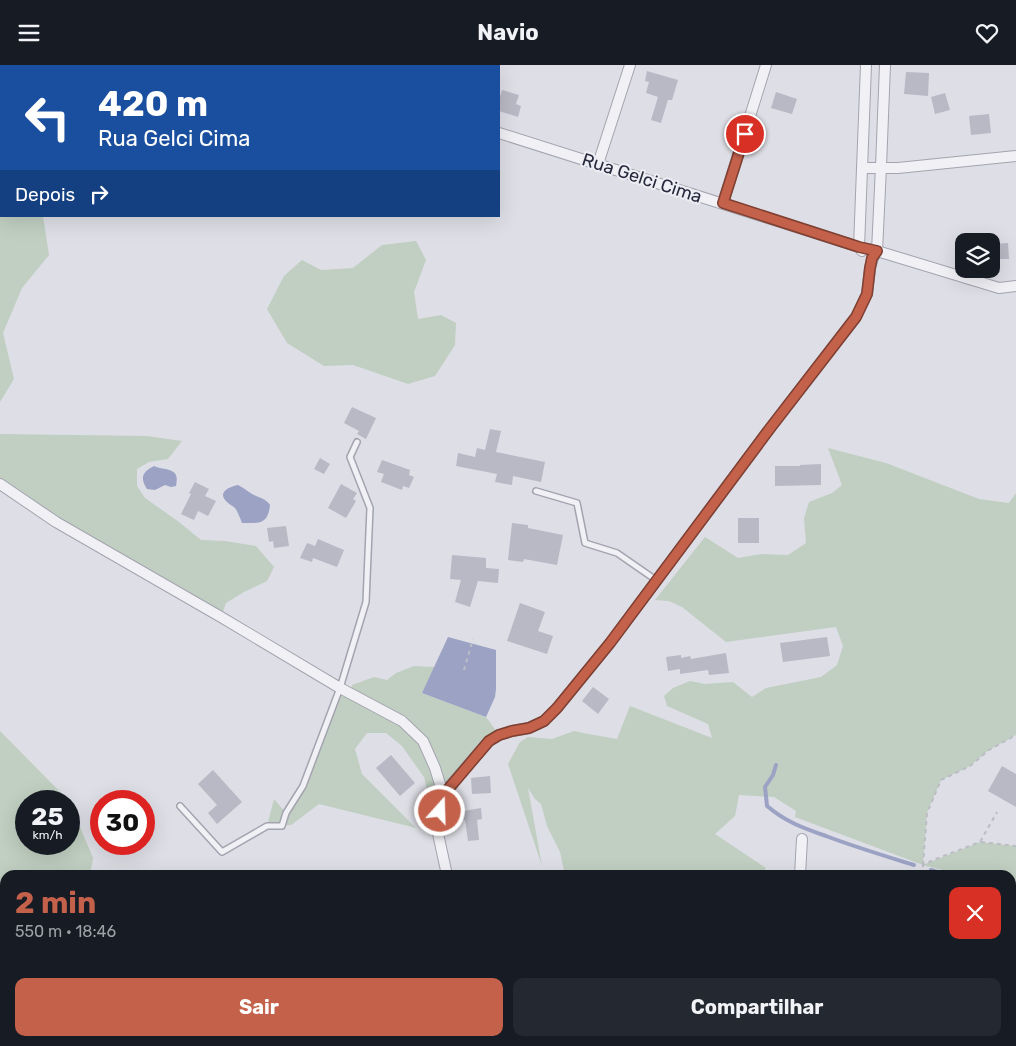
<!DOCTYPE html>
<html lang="pt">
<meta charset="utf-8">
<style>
body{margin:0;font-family:Rubik,sans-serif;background:#242831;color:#f1f3f6;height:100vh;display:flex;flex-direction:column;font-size:19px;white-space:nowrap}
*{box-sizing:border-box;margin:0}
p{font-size:16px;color:#9ea1a6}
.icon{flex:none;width:28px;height:28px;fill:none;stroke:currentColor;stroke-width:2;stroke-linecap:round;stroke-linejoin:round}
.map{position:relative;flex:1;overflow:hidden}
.panel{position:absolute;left:0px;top:805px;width:1016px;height:176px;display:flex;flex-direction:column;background:#171b24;border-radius:15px 15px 0 0;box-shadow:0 5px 20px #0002}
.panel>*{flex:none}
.guide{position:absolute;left:0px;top:0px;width:500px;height:152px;box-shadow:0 5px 20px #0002;background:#1a4fa0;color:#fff;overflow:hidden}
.buttons{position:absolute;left:955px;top:168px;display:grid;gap:10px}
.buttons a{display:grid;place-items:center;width:45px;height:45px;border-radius:10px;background:#171b24;box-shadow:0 5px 20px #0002;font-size:25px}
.speed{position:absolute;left:15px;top:725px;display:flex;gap:10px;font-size:25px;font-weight:700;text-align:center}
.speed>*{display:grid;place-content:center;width:65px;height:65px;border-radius:50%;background:#171b24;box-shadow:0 5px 20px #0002;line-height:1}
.speed small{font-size:12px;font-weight:400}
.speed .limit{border:8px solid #d22;background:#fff;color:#111}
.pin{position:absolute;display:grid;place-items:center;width:42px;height:42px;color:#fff;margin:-21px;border:2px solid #fff;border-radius:50%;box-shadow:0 1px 5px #0007}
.me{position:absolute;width:55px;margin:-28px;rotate:20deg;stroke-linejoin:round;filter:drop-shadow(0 0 4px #0008)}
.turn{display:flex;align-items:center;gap:18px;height:105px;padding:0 15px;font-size:22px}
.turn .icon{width:65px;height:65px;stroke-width:2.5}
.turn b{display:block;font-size:35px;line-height:42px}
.then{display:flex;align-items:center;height:48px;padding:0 15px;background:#0003;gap:10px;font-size:19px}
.round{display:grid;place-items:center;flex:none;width:52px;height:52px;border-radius:10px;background:#242831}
.summary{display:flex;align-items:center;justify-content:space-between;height:85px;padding:0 15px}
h1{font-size:30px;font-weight:700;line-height:38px;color:#c3614b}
.button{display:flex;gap:10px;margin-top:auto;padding:10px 15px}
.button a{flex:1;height:58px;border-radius:10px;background:#c3614b;color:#fff;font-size:20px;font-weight:700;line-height:58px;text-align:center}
.button a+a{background:#242831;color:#f1f3f6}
header{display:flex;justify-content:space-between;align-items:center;height:65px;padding:0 15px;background:#171b24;font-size:22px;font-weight:700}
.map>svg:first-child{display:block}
.green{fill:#c0cfc1}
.water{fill:#9ba2c4}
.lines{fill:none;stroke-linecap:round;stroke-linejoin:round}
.stream{stroke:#9ba2c4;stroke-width:4}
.building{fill:#b9b9c5}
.lane-casing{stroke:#a4a4b0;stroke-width:8}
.street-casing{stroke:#a4a4b0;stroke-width:12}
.path{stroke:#bcbcc5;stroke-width:2;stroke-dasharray:4 4;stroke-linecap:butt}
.lane{stroke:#f0f0f5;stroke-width:5}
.street{stroke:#f0f0f5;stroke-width:10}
.route-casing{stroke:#7f3f31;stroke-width:12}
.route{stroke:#c3614b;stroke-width:9}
.labels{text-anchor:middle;stroke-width:4;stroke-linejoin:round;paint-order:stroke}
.street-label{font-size:18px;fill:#28293c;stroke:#edeef4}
</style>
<header><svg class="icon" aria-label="menu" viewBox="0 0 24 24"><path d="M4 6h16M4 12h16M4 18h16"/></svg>Navio<svg class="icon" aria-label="heart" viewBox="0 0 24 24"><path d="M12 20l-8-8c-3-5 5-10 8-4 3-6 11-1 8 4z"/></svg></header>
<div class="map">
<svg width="1016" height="981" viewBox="0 0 1016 981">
<rect width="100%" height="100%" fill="#dedee6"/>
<g class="green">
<path d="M 0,0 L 237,0 L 239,1 L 1,1 L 1,151 L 43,151 L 49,190 L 22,223 L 3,268 L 14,314 L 0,337 Z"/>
<path d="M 416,176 L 426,195 L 414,227 L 418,254 L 441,250 L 456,258 L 455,280 L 435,311 L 408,319 L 353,300 L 324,301 L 287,278 L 267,244 L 284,211 L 302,195 L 321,205 L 353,203 L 382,180 Z"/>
<path d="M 0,369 L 147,371 L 182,376 L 168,394 L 149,397 L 137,404 L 137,421 L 145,433 L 179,457 L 201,475 L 225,476 L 256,481 L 274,502 L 267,516 L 244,527 L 226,538 L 221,552 L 0,419 Z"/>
<path d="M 828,383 L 886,398 L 979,434 L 1009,438 L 1016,428 L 1016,670 L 989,685 L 970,701 L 941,715 L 927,748 L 923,800 L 980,777 L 1016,781 L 1016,824 L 1011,823 L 1011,810 L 962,810 L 923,800 L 795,752 L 796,746 L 774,732 L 739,730 L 735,751 L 715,769 L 766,803 L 761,810 L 565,810 L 560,787 L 547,761 L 541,739 L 535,734 L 528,723 L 542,801 L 508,699 L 520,677 L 528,672 L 552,674 L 574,666 L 588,669 L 617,674 L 630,641 L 712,673 L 708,659 L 667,641 L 664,631 L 673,623 L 690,616 L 705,619 L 733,617 L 752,632 L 766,623 L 821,612 L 837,600 L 843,581 L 836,562 L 726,577 L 682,542 L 669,536 L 655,535 L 705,472 L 738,493 L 761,489 L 788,490 L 806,478 L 804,453 L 809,437 L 832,428 L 842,420 Z"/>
<path d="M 414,601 L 435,602 L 422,628 L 486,652 L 499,670 L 443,729 L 437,764 L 424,712 L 402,681 L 386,668 L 367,668 L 355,684 L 362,709 L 416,763 L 319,739 L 291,760 L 267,761 L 274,734 L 285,747 L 303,721 L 340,623 L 350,628 L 352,620 L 374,612 L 387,615 L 396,608 Z"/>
<path d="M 0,666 L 69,736 L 26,736 L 26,779 L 69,779 L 69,736 L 93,793 L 90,810 L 5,810 L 5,839 L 0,837 Z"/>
</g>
<g class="water">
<path d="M 154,401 C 164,406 181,401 176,421 L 171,422 L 165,420 L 155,425 L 147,424 C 140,413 142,407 154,401 Z"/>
<path d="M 238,420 C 244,423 247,426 252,429 C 259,433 265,433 270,440 C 268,460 259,458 242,458 C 240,453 238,447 235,443 C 233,441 230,440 228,438 C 216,428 228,422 238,420 Z"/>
<path d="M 448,572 L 496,585 L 496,624 L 495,632 L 486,652 L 422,628 Z"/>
</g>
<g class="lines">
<g class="stream">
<path d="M 776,700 L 773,710 L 765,722 L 767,741 C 786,757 803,763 826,771 C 855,782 885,791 914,800"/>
<path d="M 931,805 L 946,810"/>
<path d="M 775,810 L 775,809"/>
<path d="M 1011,830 L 1016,832"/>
<path d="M 717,981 L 718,976"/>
</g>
</g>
<g class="building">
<path d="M 647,6 L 678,15 L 672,35 L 668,35 L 661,58 L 651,55 L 658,32 L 646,28 L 649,17 L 645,16 Z"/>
<path d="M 906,7 L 929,8 L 928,31 L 904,29 Z"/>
<path d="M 502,25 L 519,30 L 516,39 L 521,41 L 518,52 L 499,46 L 499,34 Z"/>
<path d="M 776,27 L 797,34 L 792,49 L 771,43 Z"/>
<path d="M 945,28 L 950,45 L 935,49 L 931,32 Z"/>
<path d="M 989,49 L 991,68 L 971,70 L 969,51 Z"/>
<path d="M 1008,178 L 1009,194 L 994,194 L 994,179 Z"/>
<path d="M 352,342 L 376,353 L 366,374 L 357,369 L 359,366 L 344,358 Z"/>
<path d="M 490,364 L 501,366 L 496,387 L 545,397 L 541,417 L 513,411 L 512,420 L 495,417 L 497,409 L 456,401 L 458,388 L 475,392 L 477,383 L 485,385 Z"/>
<path d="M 320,393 L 330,399 L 324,409 L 314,404 Z"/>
<path d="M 382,395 L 410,405 L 409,410 L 414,412 L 409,423 L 403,421 L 402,425 L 381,417 L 384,409 L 377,407 Z"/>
<path d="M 821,399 L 821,420 L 775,421 L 775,401 L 800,401 L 800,400 Z"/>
<path d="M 195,417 L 209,424 L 205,431 L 216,436 L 208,451 L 198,446 L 194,455 L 181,449 L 191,429 L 189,428 Z"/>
<path d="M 341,419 L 357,428 L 353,434 L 356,436 L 346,453 L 328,443 Z"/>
<rect x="738" y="453" width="21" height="25"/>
<path d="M 512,458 L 528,460 L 528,463 L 563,470 L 557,500 L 524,494 L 523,497 L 508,495 Z"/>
<path d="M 286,461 L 289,481 L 274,483 L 273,476 L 269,477 L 267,463 Z"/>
<path d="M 318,474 L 344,485 L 337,502 L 313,493 L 312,497 L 300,493 L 307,478 L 315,481 Z"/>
<path d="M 452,490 L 486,493 L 486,503 L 499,504 L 498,518 L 478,516 L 470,542 L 455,537 L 461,515 L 450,514 Z"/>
<path d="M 520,538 L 545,547 L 538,566 L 553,571 L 547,589 L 507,576 Z"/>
<path d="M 827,572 L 830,591 L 783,597 L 780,578 Z"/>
<path d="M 726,588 L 729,608 L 709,610 L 708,605 L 680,609 L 680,604 L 668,606 L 666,592 L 681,590 L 681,593 L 690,591 L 691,594 Z"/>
<path d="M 593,622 L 609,634 L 598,649 L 582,636 Z"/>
<path d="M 391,690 L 415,718 L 400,731 L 376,703 Z"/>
<path d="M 1002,701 L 1016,709 L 1016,742 L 988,726 Z"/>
<path d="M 213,705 L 242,737 L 217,759 L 208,748 L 217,740 L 198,719 Z"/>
<path d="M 490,711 L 491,728 L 472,729 L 471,713 Z"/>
<path d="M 481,743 L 482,754 L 477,755 L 479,775 L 468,776 L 465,755 L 459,755 L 458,747 Z"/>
</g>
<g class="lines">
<g class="lane-casing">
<g id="lane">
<path d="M 536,426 L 577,438 L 585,478 L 617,488 L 656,515"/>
<path d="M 180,741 L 222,787 L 267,761 L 282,761 L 286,748 L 303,721 L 340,623 L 366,537 L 370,443 L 350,392 L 357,377"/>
</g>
</g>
<g class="street-casing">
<g id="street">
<path d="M 279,0 L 283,1"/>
<path d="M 353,1 L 354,0"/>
<path d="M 492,1 L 493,0"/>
<path d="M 499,68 L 859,182 L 877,186 L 999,223 L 1016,221"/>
<path d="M 598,99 L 630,0"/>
<path d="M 862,103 L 898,103 L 1016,91"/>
<path d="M 723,138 L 766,0"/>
<path d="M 862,186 L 859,182 L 866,0"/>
<path d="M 0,419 L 56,457 L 221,552 L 340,623 L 402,656 L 423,676 L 435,703 L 443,729 L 437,764 L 447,810"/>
<path d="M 443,729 L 489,676 L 499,670 L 512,666 L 529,663 L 544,656 L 557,643 L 610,578 L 771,362 L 856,252 L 867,229 L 870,203 L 873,193 L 877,186 L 881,102 L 885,0"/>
<path d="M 800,810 L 802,774"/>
<path d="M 0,904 L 5,901"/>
<path d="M 152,976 L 155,981"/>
<path d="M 474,976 L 475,981"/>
<path d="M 0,979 L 1,981"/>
<path d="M 299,981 L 306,976"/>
<path d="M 788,981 L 789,976"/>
<path d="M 910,981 L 910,976"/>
</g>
</g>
<g class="path">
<path d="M 464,605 L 473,574"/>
<path d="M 981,777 L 1016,781"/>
<path d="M 923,800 L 927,748 L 941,715 L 970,701 L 989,685 L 1016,670"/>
<path d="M 923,810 L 923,800 L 933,795 L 980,777 L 997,747"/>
</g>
<use href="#lane" class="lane"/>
<use href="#street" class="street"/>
</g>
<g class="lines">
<g class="route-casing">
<path id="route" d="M 440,746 L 444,729 L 489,676 L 499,670 L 512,666 L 529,663 L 544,656 L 557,643 L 610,578 L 771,362 L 856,252 L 867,229 L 870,203 L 872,193 L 877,186 L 859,182 L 723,138 L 745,69"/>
</g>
<use href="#route" class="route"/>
</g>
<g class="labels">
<g class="street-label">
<text transform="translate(642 113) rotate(18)" y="6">Rua Gelci Cima</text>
</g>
</g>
</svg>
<div class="buttons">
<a><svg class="icon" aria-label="layers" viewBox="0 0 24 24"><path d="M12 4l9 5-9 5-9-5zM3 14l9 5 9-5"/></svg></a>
</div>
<div class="speed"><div>25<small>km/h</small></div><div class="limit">30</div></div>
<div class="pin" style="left:745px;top:69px;background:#d93025"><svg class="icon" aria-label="arrive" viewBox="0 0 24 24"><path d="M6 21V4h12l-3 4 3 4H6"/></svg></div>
<svg class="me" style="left:440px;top:746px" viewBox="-20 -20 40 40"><circle r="17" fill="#c3614b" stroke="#fff" stroke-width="3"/><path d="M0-11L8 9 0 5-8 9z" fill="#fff"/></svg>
<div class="guide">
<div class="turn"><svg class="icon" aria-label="left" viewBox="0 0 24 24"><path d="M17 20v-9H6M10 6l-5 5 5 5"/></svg><div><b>420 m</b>Rua Gelci Cima</div></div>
<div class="then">Depois<svg class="icon" aria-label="right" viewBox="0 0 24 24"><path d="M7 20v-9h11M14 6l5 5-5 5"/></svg></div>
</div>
<section class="panel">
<div class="summary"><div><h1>2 min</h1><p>550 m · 18:46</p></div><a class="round" style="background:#d93025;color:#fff"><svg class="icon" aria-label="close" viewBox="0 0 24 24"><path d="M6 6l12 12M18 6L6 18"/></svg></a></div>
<div class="button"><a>Sair</a><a>Compartilhar</a></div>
</section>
</div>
